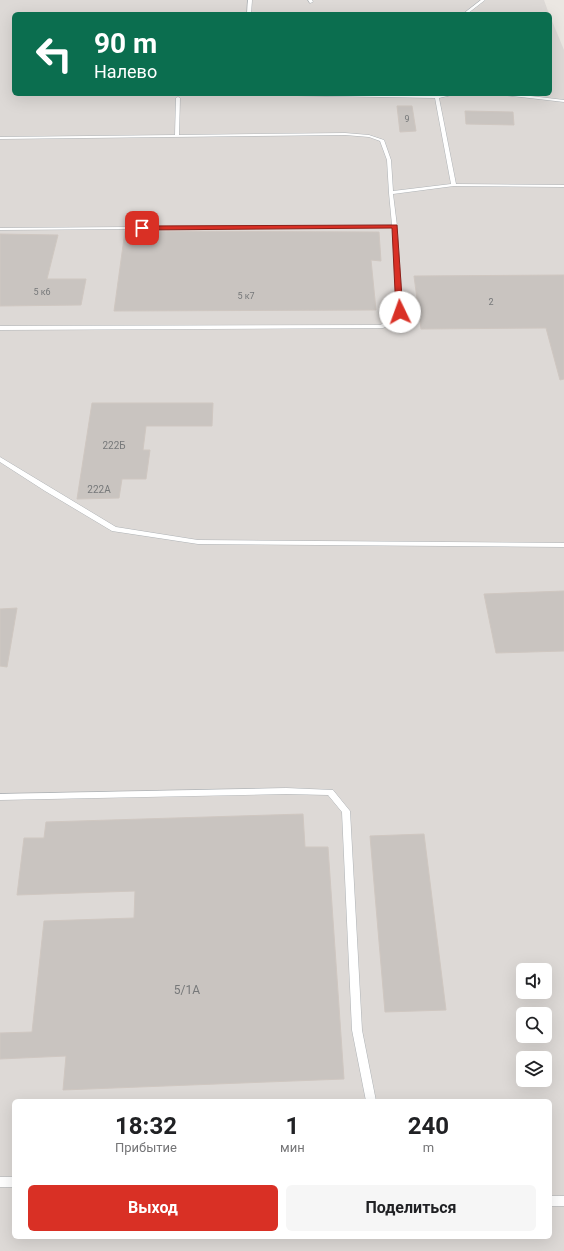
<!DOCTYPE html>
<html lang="ru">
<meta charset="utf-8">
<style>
body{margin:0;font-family:Roboto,sans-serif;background:#f6f6f6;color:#202124;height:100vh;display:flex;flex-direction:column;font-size:15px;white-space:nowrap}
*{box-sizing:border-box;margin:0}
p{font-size:13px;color:#757577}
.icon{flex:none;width:22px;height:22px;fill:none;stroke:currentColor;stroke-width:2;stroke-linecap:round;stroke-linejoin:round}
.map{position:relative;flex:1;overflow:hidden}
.drawer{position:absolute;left:12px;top:1099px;width:540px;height:140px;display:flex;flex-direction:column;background:#fff;border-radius:6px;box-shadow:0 4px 16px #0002}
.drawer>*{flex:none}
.guide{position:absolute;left:12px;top:12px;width:540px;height:84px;border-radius:6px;box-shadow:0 4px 16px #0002;background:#0b6e4f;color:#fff;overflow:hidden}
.controls{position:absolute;left:516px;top:963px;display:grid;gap:8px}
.controls a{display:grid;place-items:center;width:36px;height:36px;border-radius:6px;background:#fff;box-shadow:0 4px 16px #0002;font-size:20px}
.pin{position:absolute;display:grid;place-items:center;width:34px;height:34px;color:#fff;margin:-17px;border-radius:8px;box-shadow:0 2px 6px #0006}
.me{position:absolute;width:44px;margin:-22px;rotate:357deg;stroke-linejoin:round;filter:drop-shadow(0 0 3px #0008)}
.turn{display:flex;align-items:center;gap:14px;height:84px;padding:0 16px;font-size:18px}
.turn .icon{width:52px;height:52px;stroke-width:2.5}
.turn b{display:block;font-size:28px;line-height:34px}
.eta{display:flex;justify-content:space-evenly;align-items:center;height:68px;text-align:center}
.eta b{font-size:24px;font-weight:700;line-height:28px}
.action{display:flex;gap:8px;margin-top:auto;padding:8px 16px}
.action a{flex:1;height:46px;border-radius:6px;background:#d93025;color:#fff;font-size:16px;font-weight:700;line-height:46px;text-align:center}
.action a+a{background:#f6f6f6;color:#202124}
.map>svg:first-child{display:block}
.industrial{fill:#ddd9d6;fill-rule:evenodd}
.building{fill:#c9c4c0;stroke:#cfc7c1}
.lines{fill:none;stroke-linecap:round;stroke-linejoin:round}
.service-casing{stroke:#afb3b6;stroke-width:1}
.service{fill:#fff;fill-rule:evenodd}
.route{fill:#d93025;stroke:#8d1f18}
.labels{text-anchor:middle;stroke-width:3;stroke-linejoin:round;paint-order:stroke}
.far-number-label{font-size:9px;fill:#767879}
.number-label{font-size:10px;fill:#767879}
.near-number-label{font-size:12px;fill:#767879}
</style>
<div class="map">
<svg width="564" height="1251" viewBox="0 0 564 1251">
<rect width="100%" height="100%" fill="#ebe7e2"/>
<path class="industrial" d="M 0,0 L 544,0 L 549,14 L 14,14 L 14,94 L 550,94 L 550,16 L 564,50 L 564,1251 L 0,1251 ZM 523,970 L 545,970 L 545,992 L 523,992 ZM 523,1014 L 545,1014 L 545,1036 L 523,1036 ZM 523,1058 L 545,1058 L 545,1080 L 523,1080 ZM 14,1101 L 550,1101 L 550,1237 L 14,1237 Z"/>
<g class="building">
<path d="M 397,106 L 412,106 L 416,131 L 400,132 Z"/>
<path d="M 465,111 L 513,112 L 514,125 L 466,124 Z"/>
<path d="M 125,231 L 379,232 L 381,261 L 371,260 L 376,310 L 114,311 Z"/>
<path d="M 0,234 L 58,235 L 47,279 L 86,279 L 81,305 L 0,306 Z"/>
<path d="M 564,275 L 564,379 L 560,380 L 546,328 L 421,329 L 414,276 Z"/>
<path d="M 92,403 L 213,403 L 212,426 L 146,426 L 143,450 L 150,450 L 146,479 L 122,479 L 119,498 L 77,499 Z"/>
<path d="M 564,591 L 564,651 L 496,653 L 484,594 Z"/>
<path d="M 17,608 L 7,667 L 0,666 L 0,609 Z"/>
<path d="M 303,814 L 305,847 L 328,847 L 344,1079 L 63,1090 L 66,1056 L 0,1059 L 0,1033 L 32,1032 L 44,921 L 134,918 L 135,891 L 17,895 L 24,838 L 44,838 L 46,822 Z"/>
<path d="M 424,834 L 446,1010 L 385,1012 L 370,836 Z"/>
</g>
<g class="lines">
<g class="service-casing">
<g id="service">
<path d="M 248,0 L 252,0 L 251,14 L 247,14 Z"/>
<path d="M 308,0 L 312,0 L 313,2 L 310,3 Z"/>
<path d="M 481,0 L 485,0 L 467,14 L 463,14 Z"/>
<path d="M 268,94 L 437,96 L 456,94 L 439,98 L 456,184 L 564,185 L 564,187 L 454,186 L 393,194 L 397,226 L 403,312 L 398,321 L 383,328 L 0,330 L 0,326 L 380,325 L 394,319 L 397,312 L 393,227 L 0,230 L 0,228 L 392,225 L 389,193 L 387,160 L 380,141 L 369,137 L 345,135 L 0,139 L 0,137 L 175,135 L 176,98 L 178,97 L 180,98 L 179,135 L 345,133 L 369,135 L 384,140 L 391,160 L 393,191 L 451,184 L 435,98 L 270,95 Z"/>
<path d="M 501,94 L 514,94 L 564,100 L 564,102 L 503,95 Z"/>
<path d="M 0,457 L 116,527 L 198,540 L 564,543 L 564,547 L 198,544 L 112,531 L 45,491 L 0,462 Z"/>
<path d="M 286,788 L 333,790 L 350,811 L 362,1030 L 376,1101 L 366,1101 L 352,1030 L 342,812 L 328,795 L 286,794 L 0,800 L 0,794 Z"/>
<rect x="0" y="1177" width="14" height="10"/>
<rect x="550" y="1196" width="14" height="10"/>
</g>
</g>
<use href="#service" class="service"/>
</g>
<path class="route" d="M 397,225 L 403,312 L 400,314 L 396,312 L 392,228 L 142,230 L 139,228 L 142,226 Z"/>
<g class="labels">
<g class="far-number-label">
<text x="407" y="122">9</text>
<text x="42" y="295">5 к6</text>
<text x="246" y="299">5 к7</text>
<text x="491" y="305">2</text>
</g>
<g class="number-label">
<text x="114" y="449">222Б</text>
<text x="99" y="493">222А</text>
</g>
<g class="near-number-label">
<text x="187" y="994">5/1А</text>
</g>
</g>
</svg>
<div class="controls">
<a><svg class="icon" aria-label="sound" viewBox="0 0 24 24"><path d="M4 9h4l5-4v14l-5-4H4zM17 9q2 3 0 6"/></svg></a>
<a><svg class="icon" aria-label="search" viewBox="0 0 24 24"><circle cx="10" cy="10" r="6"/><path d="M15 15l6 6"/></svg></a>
<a><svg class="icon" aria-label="layers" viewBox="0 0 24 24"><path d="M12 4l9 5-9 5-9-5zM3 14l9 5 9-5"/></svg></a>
</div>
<div class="pin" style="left:142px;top:228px;background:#d93025"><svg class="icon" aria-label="arrive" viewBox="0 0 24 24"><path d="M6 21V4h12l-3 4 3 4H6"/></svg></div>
<svg class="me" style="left:400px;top:312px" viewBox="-20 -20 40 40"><circle r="19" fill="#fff"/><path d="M0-13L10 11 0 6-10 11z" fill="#d93025"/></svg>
<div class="guide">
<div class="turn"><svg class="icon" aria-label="left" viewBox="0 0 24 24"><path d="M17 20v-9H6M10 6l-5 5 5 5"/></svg><div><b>90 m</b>Налево</div></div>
</div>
<section class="drawer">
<div class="eta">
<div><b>18:32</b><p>Прибытие</p></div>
<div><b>1</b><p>мин</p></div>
<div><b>240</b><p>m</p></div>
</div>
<div class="action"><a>Выход</a><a>Поделиться</a></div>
</section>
</div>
